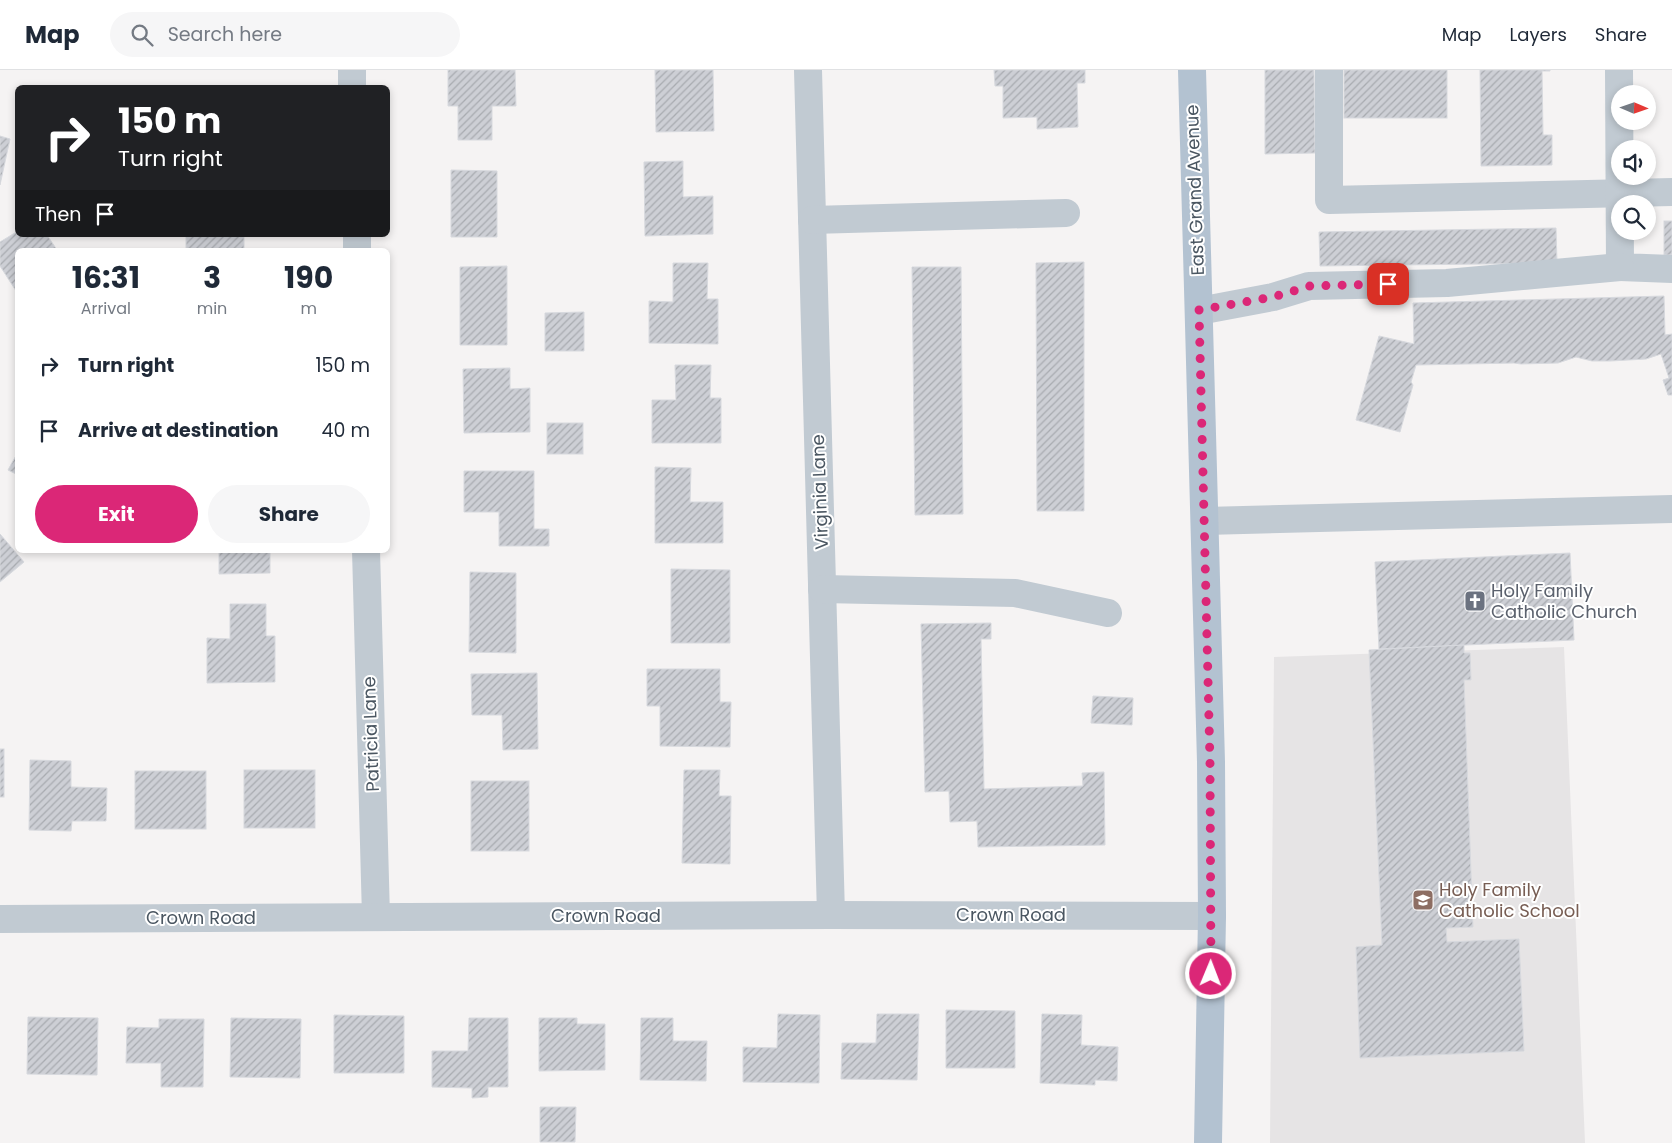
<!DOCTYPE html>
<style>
body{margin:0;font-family:Poppins,sans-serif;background:#f6f6f7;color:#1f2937;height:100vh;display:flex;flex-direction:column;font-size:19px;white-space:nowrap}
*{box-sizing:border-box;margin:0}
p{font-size:16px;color:#747a83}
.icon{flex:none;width:28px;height:28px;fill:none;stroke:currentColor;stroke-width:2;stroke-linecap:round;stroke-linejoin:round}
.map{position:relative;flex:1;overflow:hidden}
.sheet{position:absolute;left:15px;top:178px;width:375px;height:305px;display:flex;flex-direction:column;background:#fff;border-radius:8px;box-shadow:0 2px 8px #0003}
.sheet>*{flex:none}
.top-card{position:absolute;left:15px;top:15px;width:375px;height:152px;border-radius:8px;box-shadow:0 2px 8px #0003;background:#202124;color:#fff;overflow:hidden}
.needle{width:32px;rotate:92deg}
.fabs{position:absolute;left:1611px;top:15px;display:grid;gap:10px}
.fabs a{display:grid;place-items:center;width:45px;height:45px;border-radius:50%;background:#fff;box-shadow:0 2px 8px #0003;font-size:25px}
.pin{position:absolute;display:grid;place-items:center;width:42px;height:42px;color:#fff;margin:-21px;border-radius:10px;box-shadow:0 2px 8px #0006}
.me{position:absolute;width:55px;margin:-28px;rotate:1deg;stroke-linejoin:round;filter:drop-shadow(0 0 4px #0008)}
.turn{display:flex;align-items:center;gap:18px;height:105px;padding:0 20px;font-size:22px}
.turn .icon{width:65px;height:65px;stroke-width:2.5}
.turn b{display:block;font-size:35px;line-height:42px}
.then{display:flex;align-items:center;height:48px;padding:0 20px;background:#0003;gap:10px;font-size:19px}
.eta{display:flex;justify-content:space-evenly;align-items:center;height:85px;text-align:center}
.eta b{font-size:30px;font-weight:700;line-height:35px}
.button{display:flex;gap:10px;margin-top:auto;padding:10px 20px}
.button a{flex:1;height:58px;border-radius:30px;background:#db2777;color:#fff;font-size:20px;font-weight:700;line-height:58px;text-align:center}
.button a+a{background:#f6f6f7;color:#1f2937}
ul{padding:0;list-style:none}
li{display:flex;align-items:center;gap:15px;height:65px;padding:0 20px}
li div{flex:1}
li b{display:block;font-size:19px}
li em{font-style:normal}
header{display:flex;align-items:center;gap:30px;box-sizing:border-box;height:70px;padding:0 25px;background:#fff;border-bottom:1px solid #e0e1e3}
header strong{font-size:24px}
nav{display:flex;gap:28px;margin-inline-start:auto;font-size:18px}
.search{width:350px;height:45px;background:#f6f6f7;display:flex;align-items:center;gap:12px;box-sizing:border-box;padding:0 18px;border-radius:28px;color:#747a83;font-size:19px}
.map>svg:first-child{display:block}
.education{fill:#e6e4e5}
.building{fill:url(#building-hatch);stroke:#d7d9de}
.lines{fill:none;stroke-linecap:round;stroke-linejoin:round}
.minor{stroke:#c1cad2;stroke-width:28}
.major{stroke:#b3c2d1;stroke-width:28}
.route{stroke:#db2777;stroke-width:9;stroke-dasharray:0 16.2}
.labels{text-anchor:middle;stroke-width:4;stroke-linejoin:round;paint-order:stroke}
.street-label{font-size:18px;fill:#4a5661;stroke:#fff}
.worship-label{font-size:18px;fill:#5b616d;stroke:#fff;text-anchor:start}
.education-label{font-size:18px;fill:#785e54;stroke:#fff;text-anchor:start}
</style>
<header>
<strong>Map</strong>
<div class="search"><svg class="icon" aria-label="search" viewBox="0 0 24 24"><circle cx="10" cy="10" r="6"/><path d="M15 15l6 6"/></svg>Search here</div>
<nav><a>Map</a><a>Layers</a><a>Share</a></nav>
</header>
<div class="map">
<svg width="1672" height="1073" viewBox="0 0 1672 1073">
<defs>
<pattern id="building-hatch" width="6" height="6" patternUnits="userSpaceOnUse" patternTransform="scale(1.25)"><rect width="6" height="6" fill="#cdcfd5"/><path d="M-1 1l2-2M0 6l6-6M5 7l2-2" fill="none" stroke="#a8abb0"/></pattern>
</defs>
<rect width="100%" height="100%" fill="#f5f3f3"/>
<path class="education" d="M 1564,577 L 1585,1073 L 1270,1073 L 1274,587 Z"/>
<g class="building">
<path d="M 448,0 L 515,0 L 516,36 L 492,36 L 492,70 L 458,70 L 458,36 L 448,36 Z"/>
<path d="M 655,0 L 713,0 L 714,61 L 656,62 Z"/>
<path d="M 994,0 L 1085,0 L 1085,13 L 1077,13 L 1078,57 L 1037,59 L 1037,47 L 1003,48 L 1003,16 L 995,16 Z"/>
<path d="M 1265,0 L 1314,0 L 1315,83 L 1265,84 Z"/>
<rect x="1344" y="0" width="103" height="48"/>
<path d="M 1480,0 L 1550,0 L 1550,1 L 1542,1 L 1543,65 L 1552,65 L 1552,95 L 1481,96 Z"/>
<path d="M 0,66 L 10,69 L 0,115 Z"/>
<path d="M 683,91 L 683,127 L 713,126 L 713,164 L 645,166 L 644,92 Z"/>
<path d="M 451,100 L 497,101 L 497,167 L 451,167 Z"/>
<rect x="1664" y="151" width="8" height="34"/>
<path d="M 1556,158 L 1557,193 L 1320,196 L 1319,162 Z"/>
<path d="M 18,161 L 18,165 L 47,165 L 57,180 L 18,180 L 18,224 L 0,196 L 0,172 Z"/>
<rect x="186" y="165" width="58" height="15"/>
<path d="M 1084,192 L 1084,441 L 1037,441 L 1036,193 Z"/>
<path d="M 673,193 L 708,193 L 707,229 L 718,229 L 718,274 L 649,273 L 649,231 L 673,232 Z"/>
<path d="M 507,196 L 507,275 L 460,275 L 460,197 Z"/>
<path d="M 912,197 L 961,197 L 963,444 L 915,445 Z"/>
<path d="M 1664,226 L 1665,265 L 1672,264 L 1672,325 L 1668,325 L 1663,310 L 1669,308 L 1661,284 L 1646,289 L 1610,291 L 1592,291 L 1576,287 L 1558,293 L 1521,294 L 1514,293 L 1416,295 L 1411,312 L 1413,315 L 1400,362 L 1356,350 L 1379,266 L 1414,274 L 1413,233 Z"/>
<path d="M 584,242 L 584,281 L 545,281 L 545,243 Z"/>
<path d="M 675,295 L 711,295 L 710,328 L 721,328 L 721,373 L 652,373 L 652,330 L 676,330 Z"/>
<path d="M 510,298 L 510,319 L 530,318 L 530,362 L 464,363 L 463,299 Z"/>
<rect x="547" y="353" width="36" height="31"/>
<path d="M 18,382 L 18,405 L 8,400 Z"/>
<path d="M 655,397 L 691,398 L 690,432 L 723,432 L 723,473 L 655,473 Z"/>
<path d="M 464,401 L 534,401 L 534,459 L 549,459 L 549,476 L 499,476 L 499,442 L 464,442 Z"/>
<path d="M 0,464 L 24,492 L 0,512 Z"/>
<path d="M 219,480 L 270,480 L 270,503 L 219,504 Z"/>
<path d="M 1570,483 L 1574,570 L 1379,579 L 1375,492 Z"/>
<path d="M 671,499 L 730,500 L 730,573 L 671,573 Z"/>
<path d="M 470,502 L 516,503 L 516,583 L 469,582 Z"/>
<path d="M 230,534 L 266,534 L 266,566 L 275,566 L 275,612 L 207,613 L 207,568 L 230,569 Z"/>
<path d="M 991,553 L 991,569 L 981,569 L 984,719 L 1083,716 L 1082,703 L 1104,702 L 1105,775 L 978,777 L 977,751 L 950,752 L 949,721 L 925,722 L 921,554 Z"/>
<path d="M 1464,575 L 1464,583 L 1470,583 L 1471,610 L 1464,610 L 1473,857 L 1446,858 L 1447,872 L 1519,869 L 1524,981 L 1360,988 L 1356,877 L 1382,875 L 1369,580 Z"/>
<path d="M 647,599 L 720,599 L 720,632 L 731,632 L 730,677 L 660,676 L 660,636 L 647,636 Z"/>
<path d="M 537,603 L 538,679 L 503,680 L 502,645 L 472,645 L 471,604 Z"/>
<path d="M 1093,626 L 1133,628 L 1132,655 L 1091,653 Z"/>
<rect x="0" y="679" width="4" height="48"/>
<path d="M 30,690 L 71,691 L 71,717 L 107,718 L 106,751 L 72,751 L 71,761 L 29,760 Z"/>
<rect x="244" y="700" width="71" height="58"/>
<path d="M 684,700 L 720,700 L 719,726 L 731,726 L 730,794 L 682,793 Z"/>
<rect x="135" y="701" width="71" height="58"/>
<rect x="471" y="711" width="58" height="70"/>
<path d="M 946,940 L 1015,941 L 1015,998 L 946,998 Z"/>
<path d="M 778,944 L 820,945 L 819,1013 L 743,1012 L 743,977 L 777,978 Z"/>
<path d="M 877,944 L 919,944 L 917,1010 L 841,1009 L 842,973 L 876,973 Z"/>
<path d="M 1042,944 L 1082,945 L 1081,975 L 1118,977 L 1117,1011 L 1095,1010 L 1095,1015 L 1040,1013 Z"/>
<path d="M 334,945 L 404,946 L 404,1003 L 334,1003 Z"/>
<path d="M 28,947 L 98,948 L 97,1005 L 27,1004 Z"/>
<path d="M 231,948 L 301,949 L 300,1008 L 230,1007 Z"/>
<path d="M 469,948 L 508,948 L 508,1017 L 488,1017 L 488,1027 L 472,1028 L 472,1018 L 432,1017 L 432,981 L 468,981 Z"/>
<path d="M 539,948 L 577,948 L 577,954 L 605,954 L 605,1000 L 539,1001 Z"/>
<path d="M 641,948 L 673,948 L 673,971 L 707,971 L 706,1011 L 640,1010 Z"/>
<path d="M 159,949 L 204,949 L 203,1017 L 161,1017 L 161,993 L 126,993 L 127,957 L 159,958 Z"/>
<path d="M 540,1037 L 576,1037 L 575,1072 L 540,1072 Z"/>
</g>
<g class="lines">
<g class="minor">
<path d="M 352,0 L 352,18"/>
<path d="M 808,0 L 831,845"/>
<path d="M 1329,0 L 1329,130 L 1672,122"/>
<path d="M 1619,0 L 1620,197 L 1672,199"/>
<path d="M 812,150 L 1066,143"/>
<path d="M 357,165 L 357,180"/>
<path d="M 1199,241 L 1273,227 L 1309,216 L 1447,213 L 1620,197"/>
<path d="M 1205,451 L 1672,439"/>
<path d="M 366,480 L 376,847"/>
<path d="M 822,519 L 1015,523 L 1108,543"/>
<path d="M 0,849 L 831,845 L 1212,846"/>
</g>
<path class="major" d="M 1192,0 L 1211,692 L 1212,846 L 1208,1073"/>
</g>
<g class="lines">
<path class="route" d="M 1211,904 L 1210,692 L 1199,240 L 1273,227 L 1310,216 L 1388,214"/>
</g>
<defs>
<g id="church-square" transform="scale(1.125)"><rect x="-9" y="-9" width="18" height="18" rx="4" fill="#6b7280" stroke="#fff"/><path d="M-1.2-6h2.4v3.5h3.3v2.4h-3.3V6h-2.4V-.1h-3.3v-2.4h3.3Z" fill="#fff"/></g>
<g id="school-square" transform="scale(1.125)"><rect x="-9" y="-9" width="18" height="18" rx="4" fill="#8d6e63" stroke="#fff"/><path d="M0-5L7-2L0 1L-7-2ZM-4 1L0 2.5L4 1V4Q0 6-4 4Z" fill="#fff"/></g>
</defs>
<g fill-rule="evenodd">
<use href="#church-square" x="1475" y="531"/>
<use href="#school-square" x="1423" y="830"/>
</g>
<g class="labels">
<g class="street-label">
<text transform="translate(1195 120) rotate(-92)" y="6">East Grand Avenue</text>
<text transform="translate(820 422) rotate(-92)" y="6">Virginia Lane</text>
<text transform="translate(371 664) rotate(-92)" y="6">Patricia Lane</text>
<text x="1011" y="851">Crown Road</text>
<text x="606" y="852">Crown Road</text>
<text x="201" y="854">Crown Road</text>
</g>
<g class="worship-label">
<text x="1491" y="527">Holy Family<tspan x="1491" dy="21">Catholic Church</tspan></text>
</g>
<g class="education-label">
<text x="1439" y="826">Holy Family<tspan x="1439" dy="21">Catholic School</tspan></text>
</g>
</g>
</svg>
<div class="fabs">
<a><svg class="needle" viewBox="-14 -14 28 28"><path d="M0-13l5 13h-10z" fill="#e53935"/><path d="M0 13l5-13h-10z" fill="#747a83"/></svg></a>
<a><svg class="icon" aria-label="sound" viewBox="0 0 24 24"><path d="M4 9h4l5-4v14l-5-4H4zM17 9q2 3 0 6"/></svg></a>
<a><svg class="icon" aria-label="search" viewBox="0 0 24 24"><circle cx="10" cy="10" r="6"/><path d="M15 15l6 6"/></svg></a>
</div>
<div class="pin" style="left:1388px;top:214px;background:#d93025"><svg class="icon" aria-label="arrive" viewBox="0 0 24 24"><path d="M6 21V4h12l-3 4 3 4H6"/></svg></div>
<svg class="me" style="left:1211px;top:904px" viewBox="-20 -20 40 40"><circle r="17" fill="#db2777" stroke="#fff" stroke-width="3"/><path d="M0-11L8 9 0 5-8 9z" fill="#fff"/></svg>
<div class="top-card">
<div class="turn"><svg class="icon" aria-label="right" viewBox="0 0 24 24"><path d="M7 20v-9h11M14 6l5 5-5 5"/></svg><div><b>150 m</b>Turn right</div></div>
<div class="then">Then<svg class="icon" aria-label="arrive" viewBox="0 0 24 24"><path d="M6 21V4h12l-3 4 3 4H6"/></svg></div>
</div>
<section class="sheet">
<div class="eta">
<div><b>16:31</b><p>Arrival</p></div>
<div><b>3</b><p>min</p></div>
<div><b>190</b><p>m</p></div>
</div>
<ul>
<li><svg class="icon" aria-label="right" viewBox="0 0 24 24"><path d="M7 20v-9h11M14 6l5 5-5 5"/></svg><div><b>Turn right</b></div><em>150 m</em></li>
<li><svg class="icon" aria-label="arrive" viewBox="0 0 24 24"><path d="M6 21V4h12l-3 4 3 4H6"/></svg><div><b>Arrive at destination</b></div><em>40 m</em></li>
</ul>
<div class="button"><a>Exit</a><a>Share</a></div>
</section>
</div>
